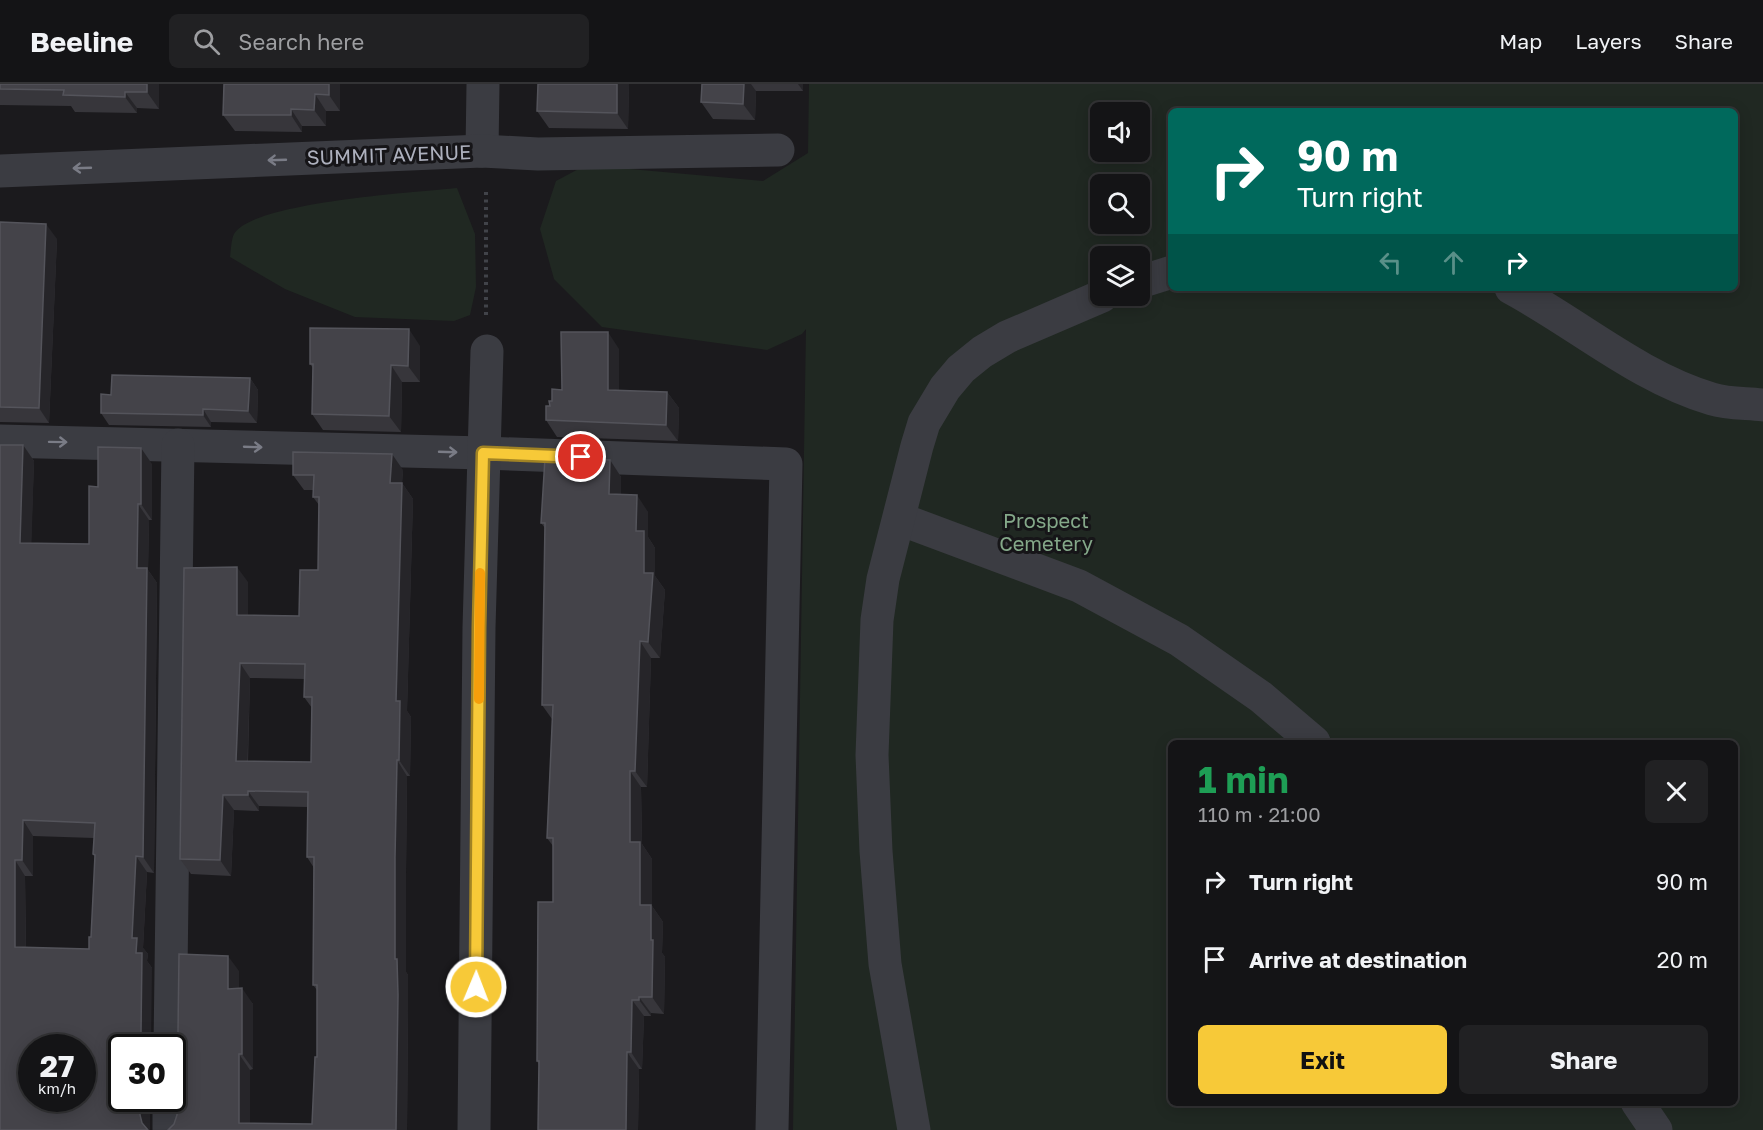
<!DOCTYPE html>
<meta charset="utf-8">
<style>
body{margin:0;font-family:"Golos Text",sans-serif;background:#212123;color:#f1f3f6;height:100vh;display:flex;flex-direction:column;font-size:22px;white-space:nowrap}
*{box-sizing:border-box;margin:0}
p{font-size:20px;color:#9d9ea1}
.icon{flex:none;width:33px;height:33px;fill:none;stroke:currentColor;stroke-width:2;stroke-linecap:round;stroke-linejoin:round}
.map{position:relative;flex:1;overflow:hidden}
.side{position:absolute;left:1168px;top:656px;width:570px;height:366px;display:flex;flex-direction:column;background:#141416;border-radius:9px;box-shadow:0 3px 15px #0003,0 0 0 2px #333335}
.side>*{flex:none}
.banner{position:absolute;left:1168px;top:24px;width:570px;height:183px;border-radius:9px;box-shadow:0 3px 15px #0003,0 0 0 2px #333335;background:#00695c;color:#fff;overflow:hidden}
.buttons{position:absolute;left:1090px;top:18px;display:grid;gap:12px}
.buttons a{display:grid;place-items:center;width:60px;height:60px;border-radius:9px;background:#141416;box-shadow:0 3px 15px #0003,0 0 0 2px #333335;font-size:30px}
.speed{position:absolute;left:18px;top:950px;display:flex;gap:12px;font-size:30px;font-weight:700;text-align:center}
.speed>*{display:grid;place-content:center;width:78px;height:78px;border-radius:50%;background:#141416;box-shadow:0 3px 15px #0003,0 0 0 2px #333335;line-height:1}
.speed small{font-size:15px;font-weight:400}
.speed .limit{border:3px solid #111;border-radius:9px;background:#fff;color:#111}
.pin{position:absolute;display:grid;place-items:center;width:51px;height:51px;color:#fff;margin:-26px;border:3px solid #fff;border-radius:50%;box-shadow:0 2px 6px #0007}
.me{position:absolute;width:66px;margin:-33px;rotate:1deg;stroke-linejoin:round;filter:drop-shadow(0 0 4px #0008)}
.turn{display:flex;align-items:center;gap:21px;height:126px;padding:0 30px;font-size:27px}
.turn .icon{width:78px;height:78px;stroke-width:2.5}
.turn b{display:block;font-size:42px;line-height:51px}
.lanes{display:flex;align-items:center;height:57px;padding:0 30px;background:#0003;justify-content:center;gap:30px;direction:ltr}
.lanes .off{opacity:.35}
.round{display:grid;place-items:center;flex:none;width:63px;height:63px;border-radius:9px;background:#212123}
.overview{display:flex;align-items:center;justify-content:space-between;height:102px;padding:0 30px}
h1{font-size:36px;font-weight:700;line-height:45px;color:#1e9e55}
.button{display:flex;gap:12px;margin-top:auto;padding:12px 30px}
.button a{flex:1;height:69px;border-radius:9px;background:#f7c938;color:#111;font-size:24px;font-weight:700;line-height:69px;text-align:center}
.button a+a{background:#212123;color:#f1f3f6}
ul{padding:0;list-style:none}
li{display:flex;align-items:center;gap:18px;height:78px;padding:0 30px}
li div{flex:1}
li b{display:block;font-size:22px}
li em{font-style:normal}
header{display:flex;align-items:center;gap:36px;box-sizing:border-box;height:84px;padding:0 30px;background:#141416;border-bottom:2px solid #333335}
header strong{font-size:28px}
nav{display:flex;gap:33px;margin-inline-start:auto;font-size:21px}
.search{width:420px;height:54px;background:#212123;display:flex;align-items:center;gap:15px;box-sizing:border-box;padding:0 21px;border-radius:9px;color:#9d9ea1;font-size:22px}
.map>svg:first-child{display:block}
.green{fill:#202822;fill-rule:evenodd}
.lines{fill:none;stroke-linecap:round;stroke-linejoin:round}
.path{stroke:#414349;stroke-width:4;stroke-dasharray:3 4.5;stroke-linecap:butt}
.minor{stroke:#3b3c42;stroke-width:33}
.wall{fill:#37363b;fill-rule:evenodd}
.shaded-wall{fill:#262529}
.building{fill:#444349;stroke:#54545b;stroke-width:1.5;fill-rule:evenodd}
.oneway{stroke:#7a7c86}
.route-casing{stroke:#a18324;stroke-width:15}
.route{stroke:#f7c938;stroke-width:10}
.slow{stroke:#f59e0b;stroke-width:10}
.labels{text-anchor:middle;stroke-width:6;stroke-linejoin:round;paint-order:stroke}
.street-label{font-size:20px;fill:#adb0bd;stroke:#161518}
.park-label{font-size:20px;fill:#84a889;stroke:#161518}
</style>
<header>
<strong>Beeline</strong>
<div class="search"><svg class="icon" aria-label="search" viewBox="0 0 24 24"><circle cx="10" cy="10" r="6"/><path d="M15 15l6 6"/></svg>Search here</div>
<nav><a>Map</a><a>Layers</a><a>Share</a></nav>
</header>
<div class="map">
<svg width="1763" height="1046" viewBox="0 0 1763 1046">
<rect width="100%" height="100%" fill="#1b1a1d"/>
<g class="green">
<path d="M 809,0 L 1763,0 L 1763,1046 L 793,1046 L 806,245 L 802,250 L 767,266 L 602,243 L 554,195 L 540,145 L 556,97 L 586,81 L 763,97 L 808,69 ZM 1172,27 L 1736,27 L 1736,204 L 1172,204 ZM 1101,28 L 1140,28 L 1140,68 L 1101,68 ZM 1101,100 L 1140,100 L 1140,140 L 1101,140 ZM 1101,172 L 1140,172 L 1140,212 L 1101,212 ZM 1172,658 L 1736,658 L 1736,1018 L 1172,1018 Z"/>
<path d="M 457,104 L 475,150 L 476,203 L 470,231 L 454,237 L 355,233 L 285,205 L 230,173 C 231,167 231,156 234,150 C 252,118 419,108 457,104 Z"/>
</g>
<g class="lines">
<path class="path" d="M 486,231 L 486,104"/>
<g class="minor">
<path d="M 482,67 L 483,0"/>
<path d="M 0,87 L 482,67 L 538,70 L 778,66"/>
<path d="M 1140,198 L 1172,188"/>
<path d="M 1511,204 C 1578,240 1638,293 1712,315 C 1728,320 1747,319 1763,321"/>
<path d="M 0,357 L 484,369 L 786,380 L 772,1046"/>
<path d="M 900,435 L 1079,502 L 1179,556 L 1261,613 L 1314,658"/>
<path d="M 170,963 L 178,361"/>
<path d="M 1637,1018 L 1656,1046"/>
<path d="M 169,1046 L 169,1014"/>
<path d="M 474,1046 L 479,544 L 487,267"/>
<path d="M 914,1046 L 885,880 L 876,767 L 872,671 L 877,536 L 883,495 L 917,362 L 924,339 L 945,304 L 961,285 L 982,268 L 1007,253 L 1102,212"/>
</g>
</g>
<g class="wall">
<path d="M 0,0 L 159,0 L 159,25 L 137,24 L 137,29 L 75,28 L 71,22 L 0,21 Z"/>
<path d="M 340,0 L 340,27 L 326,27 L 326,42 L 302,42 L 302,48 L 235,47 L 223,31 Z"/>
<path d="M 629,0 L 628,45 L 549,44 L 537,27 Z"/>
<path d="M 702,0 L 803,0 L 803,7 L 756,7 L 755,36 L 713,35 L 701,18 Z"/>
<path d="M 0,138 L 57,155 L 49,339 L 0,338 Z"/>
<path d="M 420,262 L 420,298 L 402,298 L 401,348 L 323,346 L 312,330 L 313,284 L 310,280 Z"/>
<path d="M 619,265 L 619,307 L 667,308 L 679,324 L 678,357 L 557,353 L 546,336 L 552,317 L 562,306 Z"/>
<path d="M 250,294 L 258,306 L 257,339 L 211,338 L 211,343 L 109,341 L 101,329 L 111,311 Z"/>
<path d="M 23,361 L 34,377 L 31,459 L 89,460 L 98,403 L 152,380 L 152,436 L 149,436 L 148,486 L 157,499 L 154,789 L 147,788 L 143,864 L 148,870 L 147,877 L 152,884 L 122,963 L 150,1014 L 150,1046 L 0,1046 ZM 33,752 L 94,754 L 93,770 L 95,773 L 91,853 L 89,865 L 26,864 L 25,792 L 33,792 Z"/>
<path d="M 610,376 L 621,393 L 621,411 L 648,428 L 648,453 L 655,464 L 655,492 L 665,506 L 660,574 L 651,574 L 647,703 L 641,703 L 642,760 L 652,775 L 652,822 L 663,838 L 662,869 L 665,873 L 664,930 L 651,929 L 651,932 L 644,932 L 642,985 L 639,985 L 638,1046 L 538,1046 L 539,981 L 537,977 L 553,818 L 553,762 L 547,754 L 552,635 L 542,621 L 545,444 L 541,439 Z"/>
<path d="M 403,386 L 402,399 L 413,415 L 407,627 L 411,633 L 410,692 L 407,692 L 406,789 L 406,888 L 408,891 L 408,926 L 407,1046 L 168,1046 L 174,1040 L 177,1031 L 177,997 L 172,996 L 172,963 L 176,957 L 239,887 L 239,904 L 253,920 L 253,985 L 250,986 L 250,1039 L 312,1040 L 317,973 L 317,906 L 313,901 L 314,784 L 307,773 L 308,723 L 259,722 L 259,727 L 234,726 L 231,792 L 191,790 L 180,775 L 248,498 L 248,531 L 299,532 L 318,486 L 319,421 L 313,413 L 313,406 L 304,406 L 293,391 ZM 250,594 L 305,595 L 304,613 L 312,624 L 311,678 L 248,677 Z"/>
</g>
<g class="shaded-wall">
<path d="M 147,0 L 159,0 L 159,25 L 147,8 Z"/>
<path d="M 329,0 L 340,0 L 340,27 L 329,11 Z"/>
<path d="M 617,0 L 629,0 L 628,45 L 617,29 Z"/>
<path d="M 744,0 L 751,0 L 756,7 L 755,36 L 743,20 Z"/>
<path d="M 798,0 L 803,0 L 803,7 Z"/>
<path d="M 125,8 L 137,24 L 137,29 L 125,13 Z"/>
<path d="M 315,10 L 326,27 L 326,42 L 314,26 Z"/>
<path d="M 291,25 L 302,42 L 302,48 L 291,31 Z"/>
<path d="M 46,140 L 57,155 L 49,339 L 39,324 Z"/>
<path d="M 409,245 L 420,262 L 420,298 L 408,282 Z"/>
<path d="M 608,248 L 619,265 L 619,323 L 608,306 Z"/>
<path d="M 391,281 L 402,298 L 401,348 L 389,332 Z"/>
<path d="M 250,294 L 258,306 L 257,339 L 248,327 Z"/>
<path d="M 667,308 L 679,324 L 678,357 L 666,341 Z"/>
<path d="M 203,325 L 211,338 L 211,343 L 203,331 Z"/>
<path d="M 23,361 L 34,377 L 31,475 L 20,459 Z"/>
<path d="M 141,364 L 152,380 L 152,436 L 141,420 Z"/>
<path d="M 392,370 L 403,386 L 401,414 L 390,399 Z"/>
<path d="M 610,376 L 621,393 L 621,427 L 609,410 Z"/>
<path d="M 402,399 L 413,415 L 407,627 L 411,633 L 410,692 L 399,676 L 396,617 Z"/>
<path d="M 637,411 L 648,428 L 648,453 L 655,464 L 655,492 L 665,506 L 660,574 L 648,558 L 644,489 L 636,447 Z"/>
<path d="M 138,420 L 149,436 L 148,486 L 157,499 L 154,789 L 143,773 L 137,484 Z"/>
<path d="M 237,483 L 248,498 L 248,546 L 237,531 Z"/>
<path d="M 640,557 L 651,574 L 647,703 L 635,687 Z"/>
<path d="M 240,579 L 250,594 L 247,692 L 236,677 Z"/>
<path d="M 397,676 L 407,692 L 406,789 L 406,888 L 408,891 L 408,926 L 407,1046 L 396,1046 L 395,774 Z"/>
<path d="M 630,687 L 641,703 L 642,760 L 652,775 L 652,822 L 663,838 L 662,869 L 665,873 L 664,930 L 652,913 L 651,856 L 640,821 L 630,758 Z"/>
<path d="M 248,707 L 259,722 L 259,727 L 248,711 Z"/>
<path d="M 223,711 L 234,726 L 231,792 L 220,776 Z"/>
<path d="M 23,736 L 33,752 L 33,792 L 22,776 Z"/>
<path d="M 136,772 L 147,788 L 143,864 L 148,870 L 147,877 L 152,884 L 151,963 L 147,963 L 143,957 L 141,948 L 136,869 L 132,854 Z"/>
<path d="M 15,776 L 25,792 L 26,879 L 15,863 Z"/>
<path d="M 228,872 L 239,887 L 239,920 L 228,905 Z"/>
<path d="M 242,904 L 253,920 L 253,985 L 242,970 Z"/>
<path d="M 639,913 L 651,929 L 651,932 L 639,916 Z"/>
<path d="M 632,916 L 644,932 L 642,985 L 631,968 Z"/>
<path d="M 627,968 L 639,985 L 638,1046 L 626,1046 Z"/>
<path d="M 239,970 L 250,986 L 250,1046 L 239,1039 Z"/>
<path d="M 140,1014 L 150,1014 L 150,1046 L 146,1046 L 142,1039 L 140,1031 Z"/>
</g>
<g class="building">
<path d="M 0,0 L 147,0 L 147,8 L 125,8 L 125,13 L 63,11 L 64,6 L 0,5 Z"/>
<path d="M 224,0 L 329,0 L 329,11 L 315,10 L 314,26 L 291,25 L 291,31 L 223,31 Z"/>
<path d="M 538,0 L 617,0 L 617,29 L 537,27 Z"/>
<path d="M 702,0 L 744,0 L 743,20 L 701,18 Z"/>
<path d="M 0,138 L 46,140 L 39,324 L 0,323 Z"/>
<path d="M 310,244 L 409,245 L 408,282 L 391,281 L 389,332 L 312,330 L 313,280 L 310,280 Z"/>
<path d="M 561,248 L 608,248 L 608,306 L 667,308 L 666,341 L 546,336 L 546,322 L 550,322 L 549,317 L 552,317 L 552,305 L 562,306 Z"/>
<path d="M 112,291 L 250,294 L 248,327 L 203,325 L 203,331 L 101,329 L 101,310 L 111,311 Z"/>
<path d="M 0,361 L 23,361 L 20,459 L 89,460 L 89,402 L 98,403 L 98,363 L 141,364 L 141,420 L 138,420 L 137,484 L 147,484 L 143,773 L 136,772 L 132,854 L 137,854 L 136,869 L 142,869 L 141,948 L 143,957 L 149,963 L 122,963 L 122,1014 L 140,1014 L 140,1031 L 142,1039 L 148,1046 L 0,1046 ZM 23,736 L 95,739 L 93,770 L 95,771 L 91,853 L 89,853 L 89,865 L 15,863 L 15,776 L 22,776 ZM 32,963 L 82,963 L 82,1014 L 32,1014 Z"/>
<path d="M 293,368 L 392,370 L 390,399 L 402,399 L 396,617 L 400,617 L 399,676 L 397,676 L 395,774 L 395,875 L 397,875 L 398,911 L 396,1046 L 168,1046 L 174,1040 L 177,1031 L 177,999 L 175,990 L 172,987 L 172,963 L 169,963 L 176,957 L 178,948 L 179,870 L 228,872 L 228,905 L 242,904 L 242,970 L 239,970 L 239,1039 L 312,1040 L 315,973 L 317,973 L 317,901 L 313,901 L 314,773 L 307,773 L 308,708 L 248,707 L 248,711 L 223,711 L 220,776 L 180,775 L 184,484 L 237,483 L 237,531 L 299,532 L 300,486 L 318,486 L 319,413 L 313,413 L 314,391 L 293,391 ZM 240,579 L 305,580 L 304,613 L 312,613 L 311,678 L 236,677 Z"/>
<path d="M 545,374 L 610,376 L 609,410 L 637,411 L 636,447 L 644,447 L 644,489 L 653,489 L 648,558 L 640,557 L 635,687 L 630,687 L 630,758 L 640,758 L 640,821 L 651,821 L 651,856 L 653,856 L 652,913 L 639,913 L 639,916 L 632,916 L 631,968 L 627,968 L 626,1046 L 538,1046 L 539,977 L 537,977 L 538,818 L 553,818 L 553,754 L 547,754 L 553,621 L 542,621 L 545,439 L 541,439 Z"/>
</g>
<defs><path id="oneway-shaft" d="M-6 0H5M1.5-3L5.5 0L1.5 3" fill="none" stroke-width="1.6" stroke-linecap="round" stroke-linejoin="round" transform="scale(1.5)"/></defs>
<g class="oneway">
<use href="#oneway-shaft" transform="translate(277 76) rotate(178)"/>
<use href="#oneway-shaft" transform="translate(82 84) rotate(178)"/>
<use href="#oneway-shaft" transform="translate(58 358) rotate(1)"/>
<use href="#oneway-shaft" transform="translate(253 363) rotate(2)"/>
<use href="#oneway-shaft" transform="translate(448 368) rotate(2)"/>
</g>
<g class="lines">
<g class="route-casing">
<path id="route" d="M 476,903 L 479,544 L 483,369 L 581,373"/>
</g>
<use href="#route" class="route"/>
<path class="slow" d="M 479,615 L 480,489"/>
</g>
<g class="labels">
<g class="street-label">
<text transform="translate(389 71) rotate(-2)" y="7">SUMMIT AVENUE</text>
</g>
<g class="park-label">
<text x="1046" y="444">Prospect<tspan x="1046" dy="23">Cemetery</tspan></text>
</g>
</g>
</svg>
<div class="buttons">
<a><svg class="icon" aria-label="sound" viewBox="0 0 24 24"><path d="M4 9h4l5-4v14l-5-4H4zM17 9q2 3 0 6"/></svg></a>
<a><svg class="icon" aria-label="search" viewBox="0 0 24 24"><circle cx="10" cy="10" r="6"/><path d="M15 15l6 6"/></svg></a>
<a><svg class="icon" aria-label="layers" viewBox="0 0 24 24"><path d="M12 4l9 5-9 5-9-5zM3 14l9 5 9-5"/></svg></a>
</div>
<div class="speed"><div>27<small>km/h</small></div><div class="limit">30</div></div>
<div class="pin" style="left:581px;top:373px;background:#d93025"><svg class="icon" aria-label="arrive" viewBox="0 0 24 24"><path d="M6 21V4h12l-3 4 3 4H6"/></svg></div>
<svg class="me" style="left:476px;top:903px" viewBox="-20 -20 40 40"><circle r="17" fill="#f7c938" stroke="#fff" stroke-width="3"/><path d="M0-11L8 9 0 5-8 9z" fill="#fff"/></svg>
<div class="banner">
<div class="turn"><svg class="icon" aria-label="right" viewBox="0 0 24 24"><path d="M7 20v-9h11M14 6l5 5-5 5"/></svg><div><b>90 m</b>Turn right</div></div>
<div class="lanes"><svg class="icon off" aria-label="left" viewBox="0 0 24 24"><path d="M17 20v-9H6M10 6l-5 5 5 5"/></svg><svg class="icon off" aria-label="ahead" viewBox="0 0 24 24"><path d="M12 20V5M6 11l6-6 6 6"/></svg><svg class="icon" aria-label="right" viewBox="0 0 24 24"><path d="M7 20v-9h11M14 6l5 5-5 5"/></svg></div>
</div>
<section class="side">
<div class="overview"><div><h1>1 min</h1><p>110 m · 21:00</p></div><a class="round"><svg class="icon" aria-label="close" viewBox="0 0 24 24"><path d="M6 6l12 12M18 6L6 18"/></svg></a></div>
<ul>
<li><svg class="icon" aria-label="right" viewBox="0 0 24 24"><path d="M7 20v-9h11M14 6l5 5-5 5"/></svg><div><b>Turn right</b></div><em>90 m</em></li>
<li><svg class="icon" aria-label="arrive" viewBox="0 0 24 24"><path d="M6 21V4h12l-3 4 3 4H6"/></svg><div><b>Arrive at destination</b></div><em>20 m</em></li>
</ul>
<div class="button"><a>Exit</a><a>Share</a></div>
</section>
</div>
